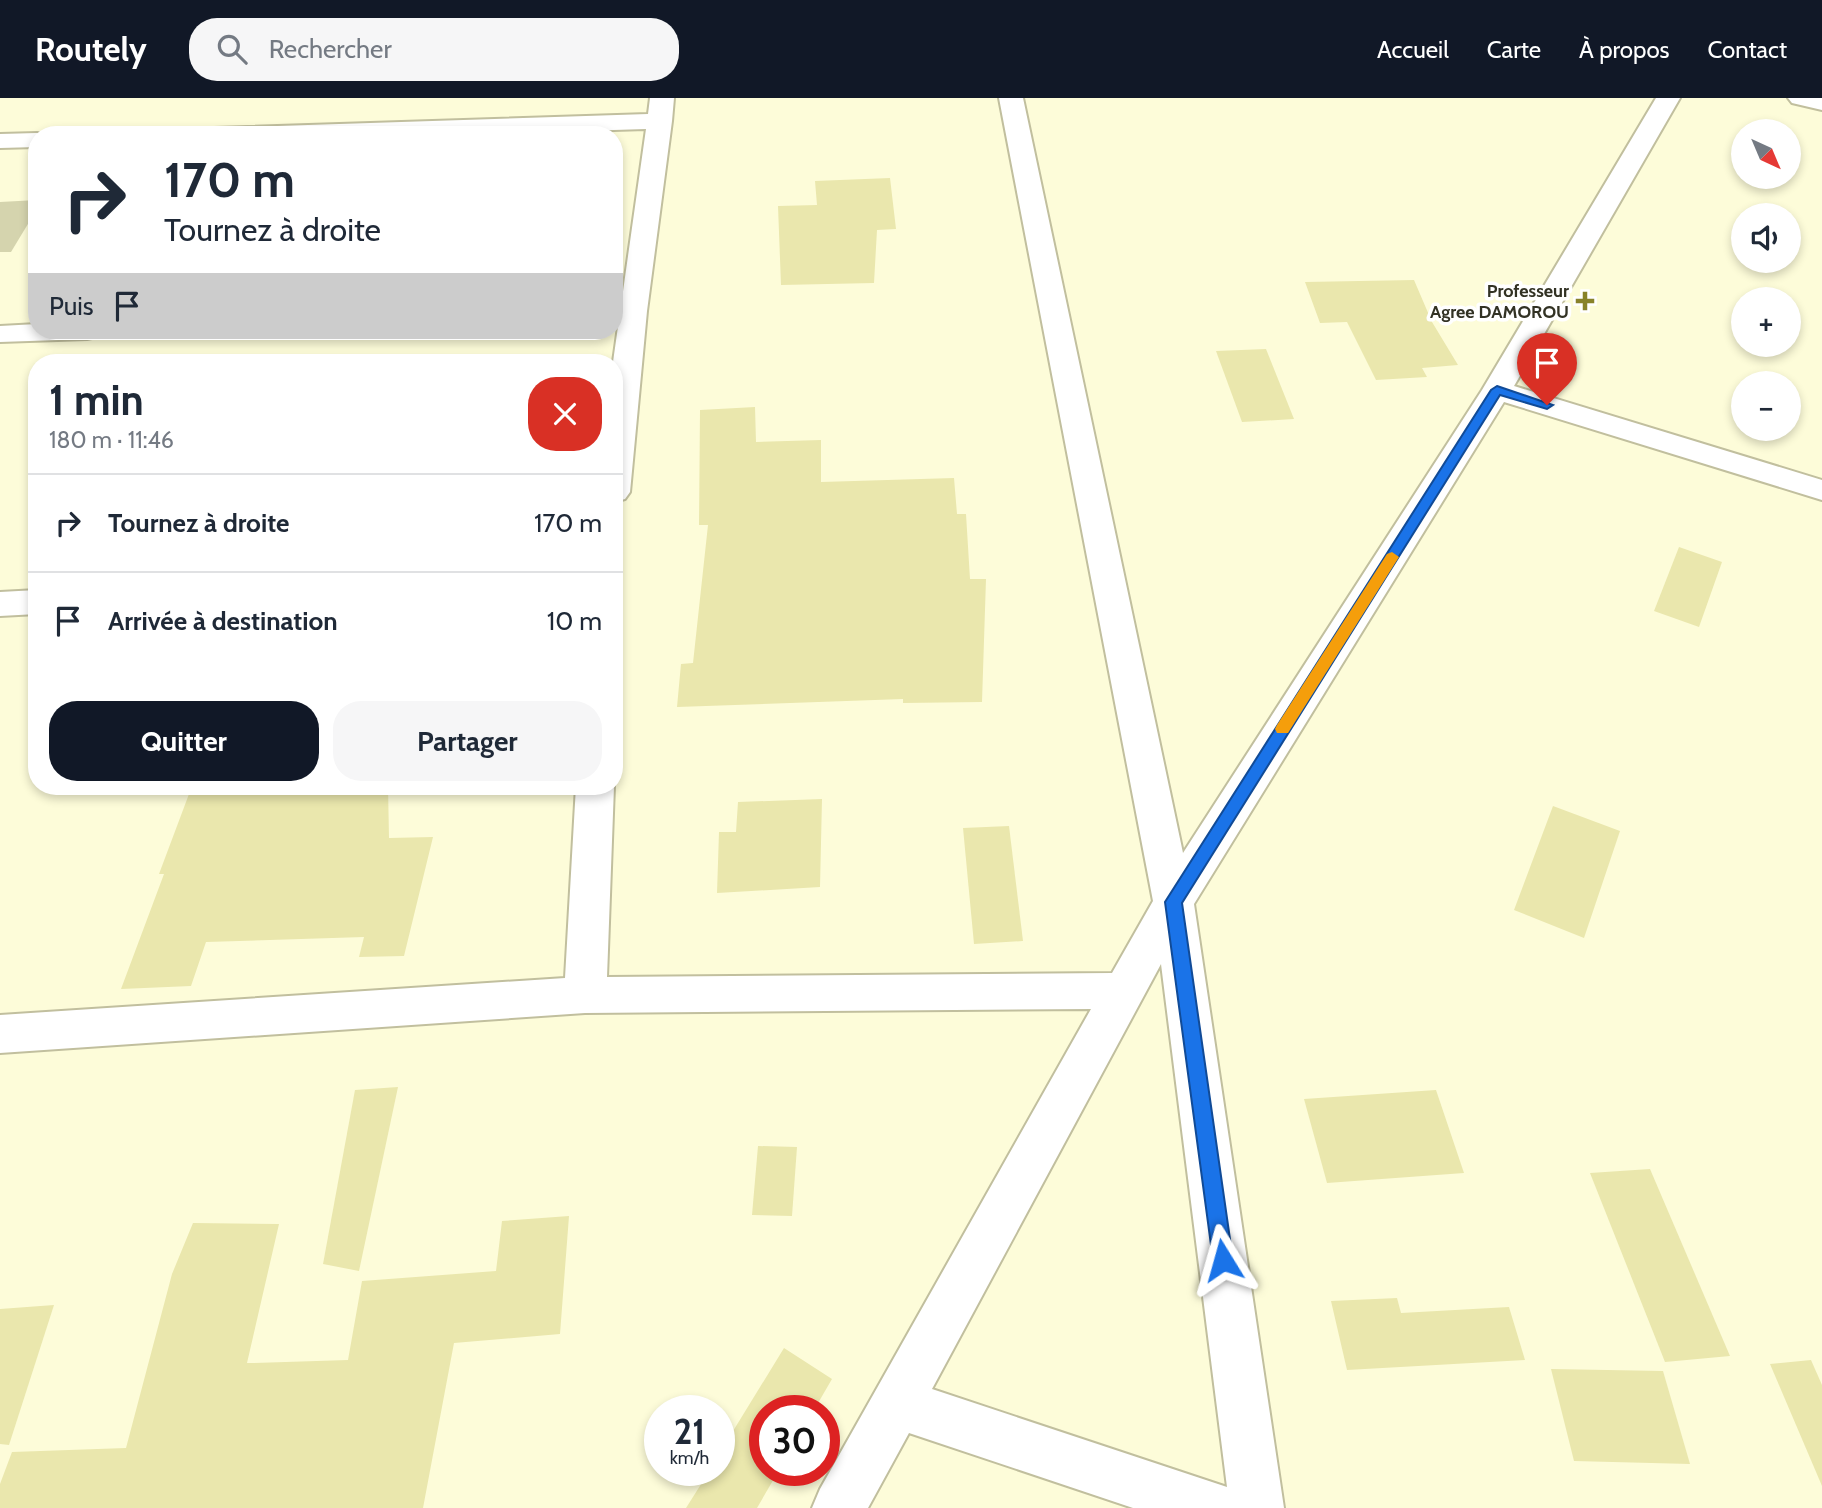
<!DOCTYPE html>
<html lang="fr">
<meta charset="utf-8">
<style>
body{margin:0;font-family:Cabin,sans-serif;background:#f6f6f7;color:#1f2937;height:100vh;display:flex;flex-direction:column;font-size:26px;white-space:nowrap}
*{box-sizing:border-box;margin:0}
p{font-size:23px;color:#747a83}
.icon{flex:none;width:38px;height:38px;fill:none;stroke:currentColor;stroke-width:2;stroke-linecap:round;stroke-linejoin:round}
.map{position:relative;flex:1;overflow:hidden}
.drawer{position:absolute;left:28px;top:256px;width:595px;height:441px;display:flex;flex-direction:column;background:#fff;border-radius:28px;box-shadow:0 4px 10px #0003}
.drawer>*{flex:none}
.guide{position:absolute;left:28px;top:28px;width:595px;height:214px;border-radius:28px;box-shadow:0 4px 10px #0003;background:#fff;color:#1f2937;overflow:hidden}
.needle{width:46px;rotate:136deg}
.buttons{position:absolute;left:1731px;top:21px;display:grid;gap:14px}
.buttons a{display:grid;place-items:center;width:70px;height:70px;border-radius:50%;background:#fff;box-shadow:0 4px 10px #0003;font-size:35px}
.speed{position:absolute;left:644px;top:1297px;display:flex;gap:14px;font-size:35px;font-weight:700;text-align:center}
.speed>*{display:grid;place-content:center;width:91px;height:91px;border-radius:50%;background:#fff;box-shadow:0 4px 10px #0003;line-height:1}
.speed small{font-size:18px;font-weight:400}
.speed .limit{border:10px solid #d22;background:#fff;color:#111}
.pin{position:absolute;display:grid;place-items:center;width:60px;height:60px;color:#fff;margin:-72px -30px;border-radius:50% 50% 50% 0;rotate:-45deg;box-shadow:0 0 7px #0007}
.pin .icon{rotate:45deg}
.me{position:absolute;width:77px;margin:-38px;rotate:352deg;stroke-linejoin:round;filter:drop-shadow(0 0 5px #0008)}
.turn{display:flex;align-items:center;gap:24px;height:147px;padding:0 21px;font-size:32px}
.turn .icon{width:91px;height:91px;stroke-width:2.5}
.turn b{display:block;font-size:49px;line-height:60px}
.then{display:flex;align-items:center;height:66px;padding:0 21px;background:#0003;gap:14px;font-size:26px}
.round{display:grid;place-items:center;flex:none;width:74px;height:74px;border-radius:28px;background:#f6f6f7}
.head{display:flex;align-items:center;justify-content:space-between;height:119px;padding:0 21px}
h1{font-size:42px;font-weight:800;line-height:52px}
.cta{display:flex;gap:14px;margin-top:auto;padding:14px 21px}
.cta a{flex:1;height:80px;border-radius:28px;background:#111827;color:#fff;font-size:28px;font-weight:800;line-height:80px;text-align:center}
.cta a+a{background:#f6f6f7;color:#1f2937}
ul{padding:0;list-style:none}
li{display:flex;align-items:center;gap:21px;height:98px;padding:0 21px;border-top:2px solid #e0e1e3}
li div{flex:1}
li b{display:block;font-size:26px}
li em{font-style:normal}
header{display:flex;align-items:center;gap:42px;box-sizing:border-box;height:98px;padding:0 35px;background:#111827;color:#fff}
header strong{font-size:33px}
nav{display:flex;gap:38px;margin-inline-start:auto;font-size:24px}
.search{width:490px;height:63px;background:#f6f6f7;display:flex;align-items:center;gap:18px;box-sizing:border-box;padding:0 24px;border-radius:28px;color:#747a83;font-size:26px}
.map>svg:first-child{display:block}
.green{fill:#d5d4ae}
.building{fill:#eae7ad}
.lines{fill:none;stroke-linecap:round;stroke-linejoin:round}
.street-casing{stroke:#c1bf9e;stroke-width:4}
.street{fill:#fff;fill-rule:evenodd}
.route{fill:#1a73e8;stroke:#114b97;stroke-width:2}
.slow{fill:#f59e0b}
.poi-dot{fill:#88822a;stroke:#fff;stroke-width:2.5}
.labels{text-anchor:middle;stroke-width:7;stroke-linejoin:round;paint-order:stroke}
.far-poi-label{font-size:18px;font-weight:bold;fill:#323224;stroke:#fff;text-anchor:end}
</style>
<header>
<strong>Routely</strong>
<div class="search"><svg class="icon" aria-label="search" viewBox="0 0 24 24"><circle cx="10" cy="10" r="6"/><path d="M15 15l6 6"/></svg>Rechercher</div>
<nav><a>Accueil</a><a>Carte</a><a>À propos</a><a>Contact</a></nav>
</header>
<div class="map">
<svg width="1822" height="1410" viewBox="0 0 1822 1410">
<rect width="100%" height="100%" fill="#fdfcd9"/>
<path class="green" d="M 37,102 L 37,111 L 11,154 L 0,154 L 0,104 Z"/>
<g class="building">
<path d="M 890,80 L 896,131 L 877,132 L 874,185 L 781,187 L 778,108 L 817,107 L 815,83 Z"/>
<path d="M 1414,182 L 1432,224 L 1458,267 L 1422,270 L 1427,279 L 1376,282 L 1347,224 L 1320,225 L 1305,184 Z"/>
<path d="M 1266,251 L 1294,321 L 1242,324 L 1216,253 Z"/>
<path d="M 755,309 L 756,344 L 821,342 L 821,384 L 954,380 L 957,416 L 966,416 L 970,481 L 986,481 L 982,604 L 903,605 L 903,601 L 677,609 L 681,566 L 693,565 L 708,427 L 699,427 L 700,312 Z"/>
<path d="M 1679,449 L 1722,464 L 1699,529 L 1654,513 Z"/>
<path d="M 192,688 L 388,688 L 389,740 L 433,739 L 404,858 L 359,859 L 364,839 L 206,844 L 191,888 L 121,891 L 164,776 L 159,776 Z"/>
<path d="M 822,701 L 820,789 L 717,795 L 719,734 L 736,734 L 738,704 Z"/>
<path d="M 1553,708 L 1620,733 L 1584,840 L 1514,812 Z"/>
<path d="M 1009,728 L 1023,843 L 974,846 L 963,730 Z"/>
<path d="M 398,989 L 359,1173 L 323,1166 L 355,992 Z"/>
<path d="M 1436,992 L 1464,1075 L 1327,1085 L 1304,1001 Z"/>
<path d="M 758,1048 L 797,1049 L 792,1118 L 752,1117 Z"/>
<path d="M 1650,1071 L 1730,1258 L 1665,1264 L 1590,1075 Z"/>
<path d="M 569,1118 L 560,1236 L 454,1245 L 423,1410 L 0,1410 L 0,1386 L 12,1354 L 126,1350 L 172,1176 L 193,1125 L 279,1126 L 247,1265 L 253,1265 L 348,1262 L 362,1183 L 496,1173 L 502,1123 Z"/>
<path d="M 1397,1200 L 1401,1215 L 1509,1209 L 1525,1262 L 1347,1272 L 1331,1203 Z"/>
<path d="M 54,1207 L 9,1347 L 0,1346 L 0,1211 Z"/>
<path d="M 784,1250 L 832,1281 L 814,1312 L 765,1312 L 765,1372 L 779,1372 L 757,1410 L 686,1410 L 710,1372 L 719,1372 L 719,1356 Z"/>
<path d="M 1811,1262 L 1822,1287 L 1822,1388 L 1770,1266 Z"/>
<path d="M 1551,1271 L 1663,1273 L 1690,1366 L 1574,1363 Z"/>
</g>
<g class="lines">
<g class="street-casing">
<g id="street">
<path d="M 650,0 L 674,0 L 672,23 L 647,213 L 630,394 L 625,401 L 614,404 L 613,264 L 646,31 L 449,37 L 202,37 L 206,32 L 214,30 L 648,16 Z"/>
<path d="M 999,0 L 1023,0 L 1183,755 L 1482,292 L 1656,0 L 1680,0 L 1514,288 L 1822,382 L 1822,402 L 1504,304 L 1194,806 L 1284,1410 L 1133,1410 L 909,1335 L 868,1410 L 812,1410 L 820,1391 L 1091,911 L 585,915 L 0,955 L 0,917 L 565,880 L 576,688 L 614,688 L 607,879 L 1112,875 L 1153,803 ZM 1161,866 L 1227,1389 L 932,1291 Z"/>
<path d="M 1788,0 L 1822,0 L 1822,12 L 1792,5 Z"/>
<path d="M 37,35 L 45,37 L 37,37 L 37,49 L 0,50 L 0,36 Z"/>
<path d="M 37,226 L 37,233 L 101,233 L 97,239 L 87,241 L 0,244 L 0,228 Z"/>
<path d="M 37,492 L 37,516 L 0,518 L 0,494 Z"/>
</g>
</g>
<use href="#street" class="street"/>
</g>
<path class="route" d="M 1497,288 L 1553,307 L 1547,311 L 1500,297 L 1182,805 L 1233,1162 L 1230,1169 L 1223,1172 L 1216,1169 L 1213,1162 L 1165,804 L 1491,292 Z"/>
<path class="slow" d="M 1392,454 L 1399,459 L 1288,635 L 1277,635 L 1275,631 L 1277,627 L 1387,456 Z"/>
<path class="poi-dot" d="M1581.5 192.5h7v7h7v7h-7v7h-7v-7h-7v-7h7z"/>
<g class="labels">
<g class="far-poi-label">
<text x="1569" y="199">Professeur<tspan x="1569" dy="21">Agree DAMOROU</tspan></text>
</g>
</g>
</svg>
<div class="buttons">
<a><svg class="needle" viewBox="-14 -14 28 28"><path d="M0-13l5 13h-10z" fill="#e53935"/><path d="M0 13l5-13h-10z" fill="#747a83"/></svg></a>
<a><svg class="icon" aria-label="sound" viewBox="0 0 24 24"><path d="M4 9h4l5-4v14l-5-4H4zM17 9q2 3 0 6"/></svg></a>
<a>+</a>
<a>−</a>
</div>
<div class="speed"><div>21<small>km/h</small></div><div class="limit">30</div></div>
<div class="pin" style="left:1547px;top:307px;background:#d93025"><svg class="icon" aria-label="arrive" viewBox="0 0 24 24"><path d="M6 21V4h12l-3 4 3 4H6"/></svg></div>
<svg class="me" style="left:1223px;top:1162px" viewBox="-20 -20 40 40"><path d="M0-17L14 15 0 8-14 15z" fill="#1a73e8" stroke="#fff" stroke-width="4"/></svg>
<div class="guide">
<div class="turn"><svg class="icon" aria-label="right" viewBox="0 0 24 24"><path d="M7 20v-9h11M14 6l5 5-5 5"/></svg><div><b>170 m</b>Tournez à droite</div></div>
<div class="then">Puis<svg class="icon" aria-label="arrive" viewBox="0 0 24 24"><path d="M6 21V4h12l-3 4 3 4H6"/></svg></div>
</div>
<section class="drawer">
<div class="head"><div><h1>1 min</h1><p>180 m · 11:46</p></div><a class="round" style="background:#d93025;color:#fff"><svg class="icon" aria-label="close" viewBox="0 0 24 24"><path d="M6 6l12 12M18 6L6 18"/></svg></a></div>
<ul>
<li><svg class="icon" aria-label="right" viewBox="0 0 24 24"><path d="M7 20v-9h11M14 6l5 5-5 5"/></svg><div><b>Tournez à droite</b></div><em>170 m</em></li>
<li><svg class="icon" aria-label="arrive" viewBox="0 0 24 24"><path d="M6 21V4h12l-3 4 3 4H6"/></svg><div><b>Arrivée à destination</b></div><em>10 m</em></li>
</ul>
<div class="cta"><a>Quitter</a><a>Partager</a></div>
</section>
</div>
